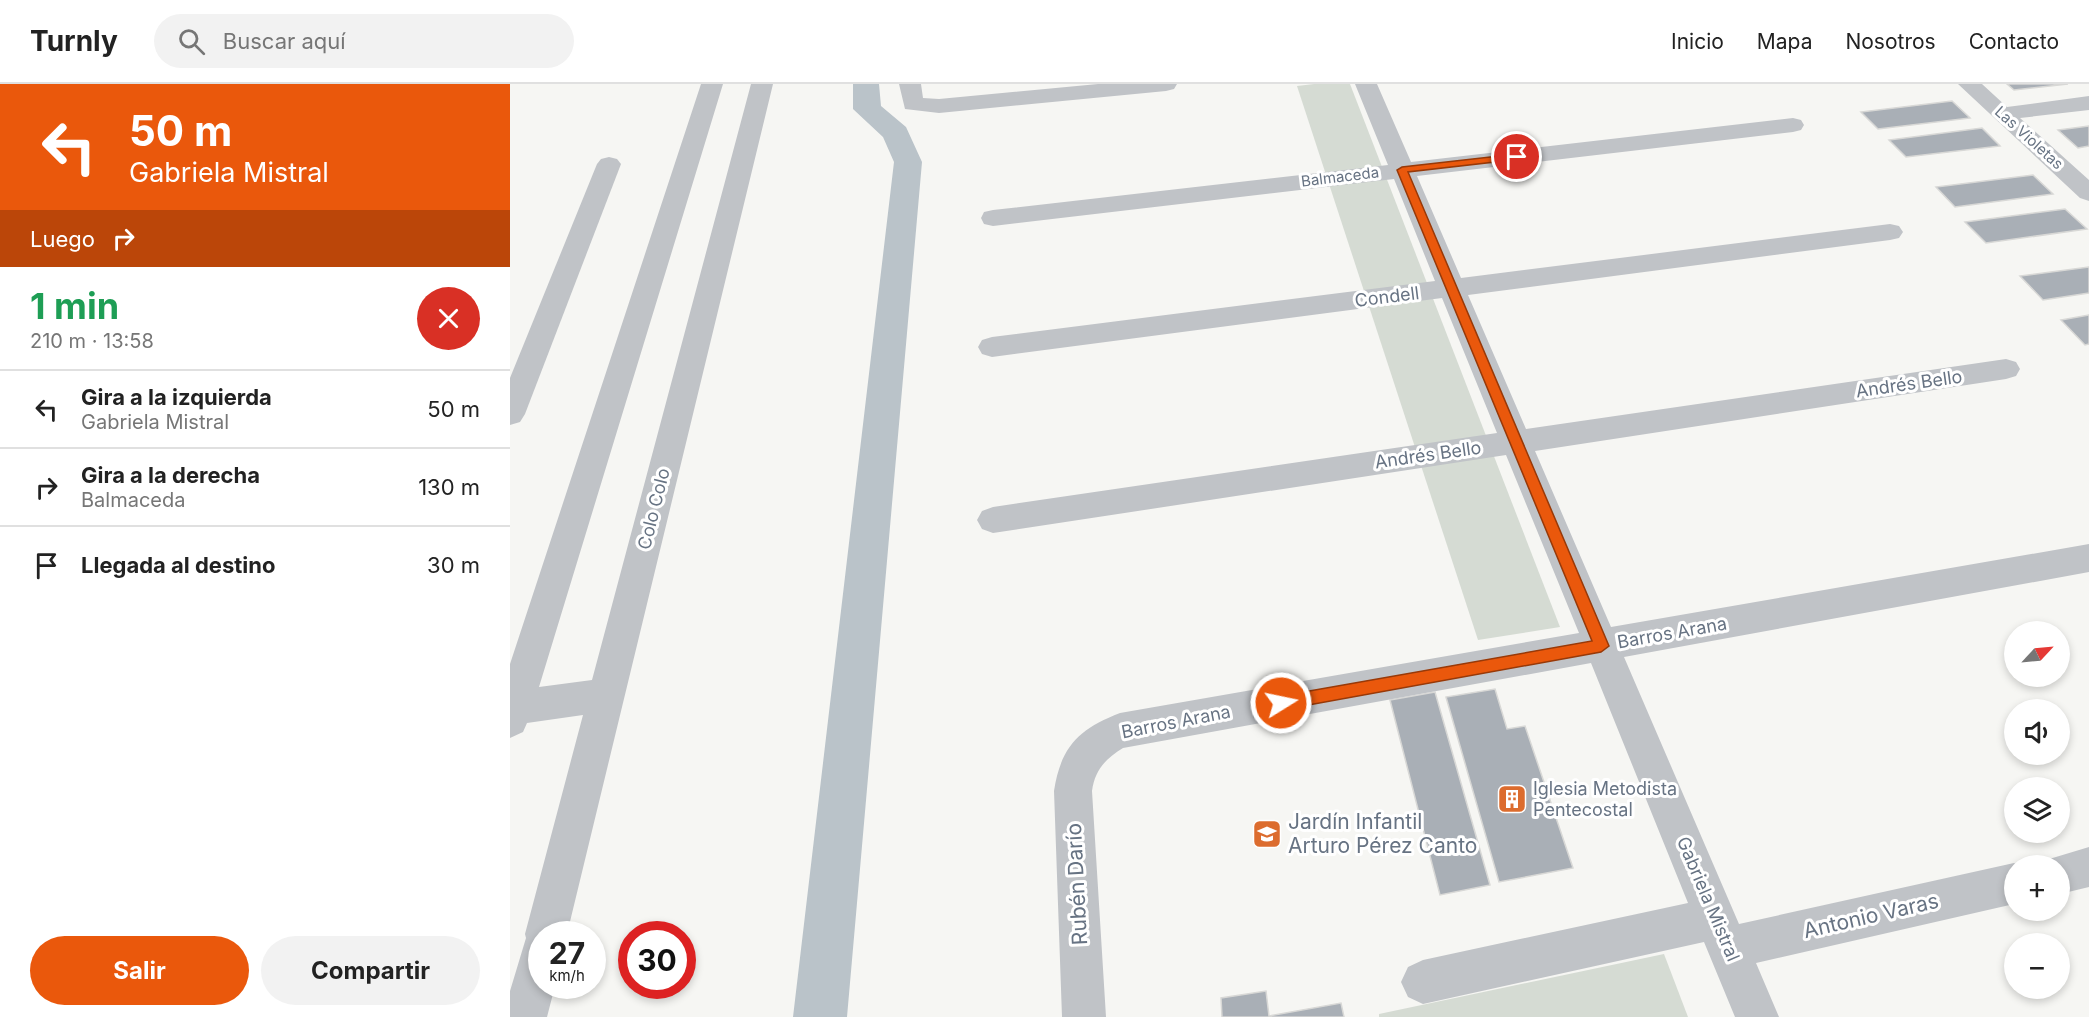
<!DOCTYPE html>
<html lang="es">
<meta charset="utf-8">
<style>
body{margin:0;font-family:Inter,sans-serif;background:#f2f2f2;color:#222;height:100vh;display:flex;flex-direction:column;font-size:22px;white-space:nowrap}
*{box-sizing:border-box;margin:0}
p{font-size:20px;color:#767676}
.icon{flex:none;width:33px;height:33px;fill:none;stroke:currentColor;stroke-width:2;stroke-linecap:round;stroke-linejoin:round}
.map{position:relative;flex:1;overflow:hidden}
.sheet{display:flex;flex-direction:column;background:#fff;width:510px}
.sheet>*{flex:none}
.guide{background:#ea580c;color:#fff;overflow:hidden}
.needle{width:39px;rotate:64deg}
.fabs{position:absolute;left:1494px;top:537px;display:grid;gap:12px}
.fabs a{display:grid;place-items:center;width:66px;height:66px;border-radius:50%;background:#fff;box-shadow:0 3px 9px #0003;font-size:30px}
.speed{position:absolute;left:18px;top:837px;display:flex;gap:12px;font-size:30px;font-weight:700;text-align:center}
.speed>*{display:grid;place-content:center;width:78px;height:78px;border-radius:50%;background:#fff;box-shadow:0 3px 9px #0003;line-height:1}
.speed small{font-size:15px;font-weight:400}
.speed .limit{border:9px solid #d22;background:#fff;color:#111}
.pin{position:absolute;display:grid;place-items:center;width:51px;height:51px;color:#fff;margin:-26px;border:3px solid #fff;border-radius:50%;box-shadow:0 2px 6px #0007}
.me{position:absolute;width:66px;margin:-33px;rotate:80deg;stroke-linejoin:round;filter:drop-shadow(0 0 4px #0008)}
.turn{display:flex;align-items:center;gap:21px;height:126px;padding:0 30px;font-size:27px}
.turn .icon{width:78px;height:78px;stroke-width:2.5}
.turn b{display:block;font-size:42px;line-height:51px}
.then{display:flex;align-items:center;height:57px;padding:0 30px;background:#0003;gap:12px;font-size:22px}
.round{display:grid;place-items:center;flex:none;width:63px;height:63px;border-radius:32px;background:#f2f2f2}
.summary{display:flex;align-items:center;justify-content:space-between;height:102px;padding:0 30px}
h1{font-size:36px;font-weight:700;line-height:45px;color:#1e9e55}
.cta{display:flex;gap:12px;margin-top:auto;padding:12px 30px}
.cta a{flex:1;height:69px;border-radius:36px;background:#ea580c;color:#fff;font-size:24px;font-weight:700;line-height:69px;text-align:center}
.cta a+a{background:#f2f2f2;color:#222}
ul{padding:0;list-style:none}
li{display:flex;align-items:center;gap:18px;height:78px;padding:0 30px;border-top:2px solid #e0e0e0}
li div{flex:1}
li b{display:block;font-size:22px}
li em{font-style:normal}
header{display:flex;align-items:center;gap:36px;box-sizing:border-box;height:84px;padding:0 30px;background:#fff;border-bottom:2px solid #e0e0e0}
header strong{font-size:28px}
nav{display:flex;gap:33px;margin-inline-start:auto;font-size:21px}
.search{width:420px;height:54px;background:#f2f2f2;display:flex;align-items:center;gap:15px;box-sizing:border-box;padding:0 21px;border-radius:33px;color:#767676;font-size:22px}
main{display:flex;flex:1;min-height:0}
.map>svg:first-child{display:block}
.green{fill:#d5dbd3}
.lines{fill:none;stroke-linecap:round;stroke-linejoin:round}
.canal{fill:#bac3c9;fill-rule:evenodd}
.building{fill:#a9afb6;stroke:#d8d8d6;stroke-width:1.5}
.minor{fill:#c0c3c7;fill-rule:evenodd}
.route{fill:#ea580c;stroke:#983908;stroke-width:1.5}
.labels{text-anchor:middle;stroke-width:6;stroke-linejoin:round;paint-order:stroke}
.far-street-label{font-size:15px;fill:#677383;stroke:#fff}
.street-label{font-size:18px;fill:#677383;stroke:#fff}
.poi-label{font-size:18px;fill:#677383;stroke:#fff;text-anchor:start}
.near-poi-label{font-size:21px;fill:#677383;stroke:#fff;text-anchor:start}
.near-street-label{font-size:21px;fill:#677383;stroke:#fff}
</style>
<header>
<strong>Turnly</strong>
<div class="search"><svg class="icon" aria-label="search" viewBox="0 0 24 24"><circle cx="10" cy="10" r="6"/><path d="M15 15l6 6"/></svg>Buscar aquí</div>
<nav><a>Inicio</a><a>Mapa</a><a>Nosotros</a><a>Contacto</a></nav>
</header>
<main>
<section class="sheet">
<div class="guide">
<div class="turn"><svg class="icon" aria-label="left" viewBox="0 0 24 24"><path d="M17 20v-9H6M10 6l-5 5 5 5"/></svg><div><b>50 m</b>Gabriela Mistral</div></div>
<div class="then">Luego<svg class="icon" aria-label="right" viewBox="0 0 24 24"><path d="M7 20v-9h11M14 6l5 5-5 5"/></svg></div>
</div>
<div class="summary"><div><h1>1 min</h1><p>210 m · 13:58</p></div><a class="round" style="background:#d93025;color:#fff"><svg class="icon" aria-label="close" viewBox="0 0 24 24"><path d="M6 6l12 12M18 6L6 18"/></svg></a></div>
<ul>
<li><svg class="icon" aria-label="left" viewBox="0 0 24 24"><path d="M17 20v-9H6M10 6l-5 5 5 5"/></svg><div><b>Gira a la izquierda</b><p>Gabriela Mistral</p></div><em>50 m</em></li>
<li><svg class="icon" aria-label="right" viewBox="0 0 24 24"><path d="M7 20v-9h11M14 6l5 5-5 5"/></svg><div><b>Gira a la derecha</b><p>Balmaceda</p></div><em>130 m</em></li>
<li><svg class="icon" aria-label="arrive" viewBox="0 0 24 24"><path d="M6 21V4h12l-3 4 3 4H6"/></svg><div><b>Llegada al destino</b></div><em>30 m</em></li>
</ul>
<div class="cta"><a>Salir</a><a>Compartir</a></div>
</section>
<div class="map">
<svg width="1579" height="933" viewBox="0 0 1579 933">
<rect width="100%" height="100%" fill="#f6f6f3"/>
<g class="green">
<path d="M 804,0 L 840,0 L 1050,543 L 968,556 L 787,2 Z"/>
<path d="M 1154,870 L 1178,933 L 869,933 L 869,930 Z"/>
</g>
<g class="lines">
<path class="canal" d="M 343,0 L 369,0 L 371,22 L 396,43 L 412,78 L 337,933 L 283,933 L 384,78 L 373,53 L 343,25 Z"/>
</g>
<g class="building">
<path d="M 1497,0 L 1558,0 L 1504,6 Z"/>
<path d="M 1442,17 L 1460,34 L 1368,45 L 1351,28 Z"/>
<path d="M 1579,42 L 1579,62 L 1568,64 L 1548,46 Z"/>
<path d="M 1472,44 L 1490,62 L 1396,73 L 1379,56 Z"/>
<path d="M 1523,91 L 1543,110 L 1445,123 L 1426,103 Z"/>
<path d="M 1555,125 L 1577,145 L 1476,159 L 1455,138 Z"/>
<path d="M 1579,183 L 1579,209 L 1533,216 L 1510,192 Z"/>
<path d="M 1579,231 L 1579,260 L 1575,261 L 1551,236 Z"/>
<path d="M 985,605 L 997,645 L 1015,642 L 1063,784 L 989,798 L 936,613 Z"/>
<path d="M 925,608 L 980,801 L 930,811 L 880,616 Z"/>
<path d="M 756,907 L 759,932 L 831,919 L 834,933 L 712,933 L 711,914 Z"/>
</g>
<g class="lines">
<g class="minor">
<path d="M 191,0 L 213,0 L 29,603 L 82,596 L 241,0 L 263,0 L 57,850 L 32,850 L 32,902 L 45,902 L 37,933 L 0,933 L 0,907 L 16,854 L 15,850 L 73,631 L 17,639 L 13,648 L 0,654 L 0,580 Z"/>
<path d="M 389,0 L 411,0 L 413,14 L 429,15 L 588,0 L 667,0 L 664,5 L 656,7 L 429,29 L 395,25 Z"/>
<path d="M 845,0 L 867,0 L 901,78 L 1283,34 L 1291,36 L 1294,41 L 1291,46 L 1283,48 L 907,92 L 951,194 L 1380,140 L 1389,142 L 1393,148 L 1389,154 L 1380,156 L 958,211 L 1016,345 L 1496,275 L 1506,278 L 1510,285 L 1506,292 L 1496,295 L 1025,367 L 1101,543 L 1579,460 L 1579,488 L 1114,573 L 1229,840 L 1504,779 L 1509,782 L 1504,782 L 1504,820 L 1246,879 L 1269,933 L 1225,933 L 1194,858 L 913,920 L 898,913 L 891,898 L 898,883 L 913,876 L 1178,819 L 1081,579 L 613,664 C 595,675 585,686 582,707 L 596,933 L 552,933 L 544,707 C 551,662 569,645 610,629 L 1069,549 L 996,371 L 483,449 L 472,445 L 467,436 L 472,427 L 483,423 L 987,349 L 932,214 L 482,273 L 472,270 L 468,263 L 472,256 L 482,253 L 925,197 L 884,95 L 483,142 L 474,140 L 471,134 L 474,128 L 483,126 L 878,81 Z"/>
<path d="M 1448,0 L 1472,0 L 1497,23 L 1579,12 L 1579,26 L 1510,34 L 1579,96 L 1579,117 L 1570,114 Z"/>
<path d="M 99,73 L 107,75 L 111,80 L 15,330 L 10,338 L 0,341 L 0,294 L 87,80 L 91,75 Z"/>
<path d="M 1579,763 L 1579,803 L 1550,810 L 1550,782 L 1533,782 L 1536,776 Z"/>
</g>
</g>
<path class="route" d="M 1007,70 L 1011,71 L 1011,75 L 898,88 L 1099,562 L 1091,568 L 771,626 L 765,624 L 763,619 L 765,614 L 771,612 L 1082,557 L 887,86 L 892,83 Z"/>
<defs>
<g id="building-square" transform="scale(1.5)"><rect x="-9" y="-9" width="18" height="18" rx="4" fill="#dc6c2e" stroke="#fff"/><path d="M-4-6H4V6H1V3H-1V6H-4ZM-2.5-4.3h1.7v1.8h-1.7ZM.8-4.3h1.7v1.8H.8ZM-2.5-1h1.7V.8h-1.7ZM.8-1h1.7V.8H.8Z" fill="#fff"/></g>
<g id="school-square" transform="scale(1.5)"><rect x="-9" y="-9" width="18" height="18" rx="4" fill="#dc6c2e" stroke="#fff"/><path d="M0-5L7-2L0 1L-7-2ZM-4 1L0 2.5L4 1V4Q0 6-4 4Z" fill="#fff"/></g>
</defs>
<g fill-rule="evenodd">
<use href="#building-square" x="1002" y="715"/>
<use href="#school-square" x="757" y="750"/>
</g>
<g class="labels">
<g class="far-street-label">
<text transform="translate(1519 54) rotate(42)" y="5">Las Violetas</text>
<text transform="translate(830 93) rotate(-7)" y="5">Balmaceda</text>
</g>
<g class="street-label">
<text transform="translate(877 213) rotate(-7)" y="6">Condell</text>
<text transform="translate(1399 300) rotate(-8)" y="6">Andrés Bello</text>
<text transform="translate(918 371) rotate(-8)" y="6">Andrés Bello</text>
<text transform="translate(144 425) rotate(-76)" y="6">Colo Colo</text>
<text transform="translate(1162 549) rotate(-10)" y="6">Barros Arana</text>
<text transform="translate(666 638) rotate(-11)" y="6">Barros Arana</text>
<text transform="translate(1198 815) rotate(67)" y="6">Gabriela Mistral</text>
</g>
<g class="poi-label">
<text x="1023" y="711">Iglesia Metodista<tspan x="1023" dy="21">Pentecostal</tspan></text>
</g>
<g class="near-poi-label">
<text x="778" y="745">Jardín Infantil<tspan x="778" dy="24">Arturo Pérez Canto</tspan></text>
</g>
<g class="near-street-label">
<text transform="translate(567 800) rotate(-93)" y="7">Rubén Darío</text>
<text transform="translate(1361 832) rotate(-13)" y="7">Antonio Varas</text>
</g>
</g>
</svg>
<div class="fabs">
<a><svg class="needle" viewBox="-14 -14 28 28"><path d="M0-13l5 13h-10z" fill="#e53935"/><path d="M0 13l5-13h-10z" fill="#767676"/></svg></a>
<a><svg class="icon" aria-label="sound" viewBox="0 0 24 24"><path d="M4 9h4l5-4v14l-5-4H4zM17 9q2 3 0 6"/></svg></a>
<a><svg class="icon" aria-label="layers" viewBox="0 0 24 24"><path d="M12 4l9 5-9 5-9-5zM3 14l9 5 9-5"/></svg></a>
<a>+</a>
<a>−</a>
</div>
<div class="speed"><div>27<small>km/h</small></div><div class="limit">30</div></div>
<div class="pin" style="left:1007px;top:73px;background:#d93025"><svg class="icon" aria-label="arrive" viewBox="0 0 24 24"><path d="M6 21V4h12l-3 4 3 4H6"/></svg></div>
<svg class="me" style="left:771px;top:619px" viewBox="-20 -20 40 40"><circle r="17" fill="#ea580c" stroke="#fff" stroke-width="3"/><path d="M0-11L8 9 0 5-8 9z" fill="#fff"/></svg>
</div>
</main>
